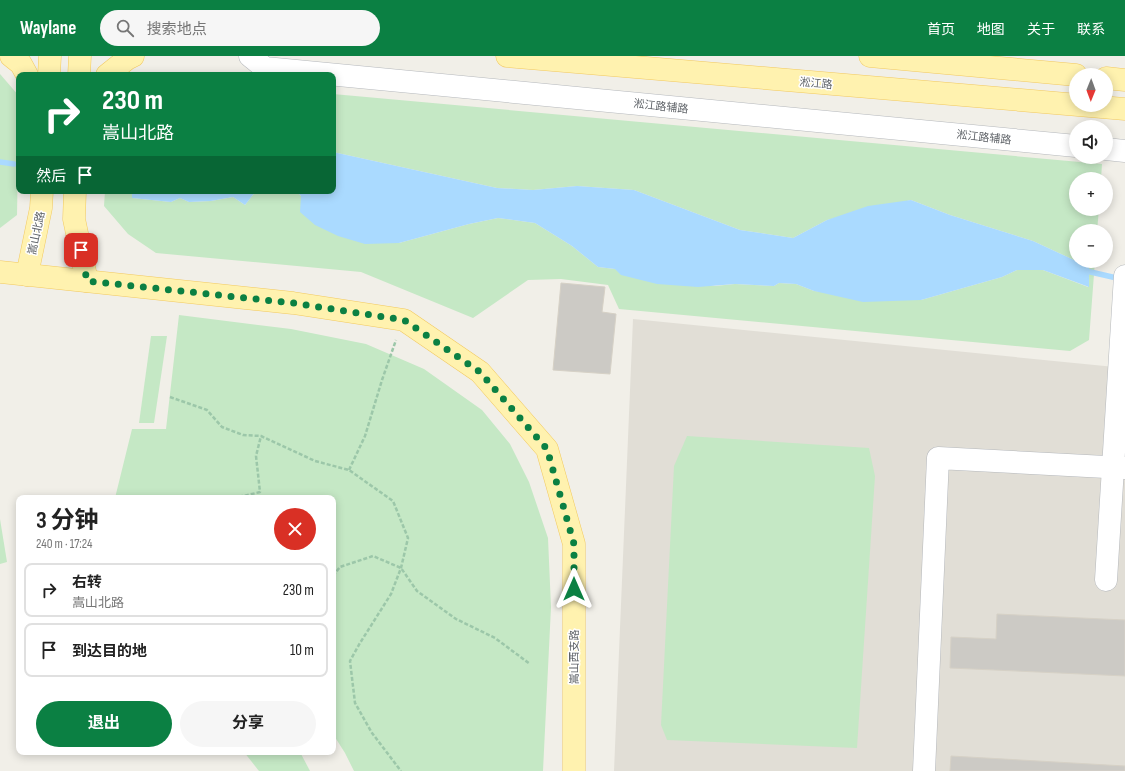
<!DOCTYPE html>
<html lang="zh">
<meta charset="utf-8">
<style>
body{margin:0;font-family:"Sofia Sans Condensed","Noto Sans SC",sans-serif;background:#f6f6f6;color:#222;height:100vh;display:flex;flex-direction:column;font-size:15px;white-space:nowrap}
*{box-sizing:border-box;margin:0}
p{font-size:13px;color:#767676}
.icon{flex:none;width:22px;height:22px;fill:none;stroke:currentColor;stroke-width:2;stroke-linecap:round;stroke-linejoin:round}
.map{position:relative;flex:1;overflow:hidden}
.sheet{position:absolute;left:16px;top:439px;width:320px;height:260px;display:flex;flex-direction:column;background:#fff;border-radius:8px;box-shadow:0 2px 10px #0003}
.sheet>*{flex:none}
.guide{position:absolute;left:16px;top:16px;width:320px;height:122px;border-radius:8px;box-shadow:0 2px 10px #0003;background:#0b8043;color:#fff;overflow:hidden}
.needle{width:26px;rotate:181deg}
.fabs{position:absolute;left:1069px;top:12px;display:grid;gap:8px}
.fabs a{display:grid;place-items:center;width:44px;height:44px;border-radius:50%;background:#fff;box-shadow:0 2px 10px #0003;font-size:20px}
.pin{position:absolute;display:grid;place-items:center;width:34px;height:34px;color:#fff;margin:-17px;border-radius:8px;box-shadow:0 2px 6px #0006}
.me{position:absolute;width:44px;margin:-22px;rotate:0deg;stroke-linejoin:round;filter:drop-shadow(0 0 3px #0008)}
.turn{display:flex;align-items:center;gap:14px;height:84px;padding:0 20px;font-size:18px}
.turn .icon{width:52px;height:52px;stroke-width:2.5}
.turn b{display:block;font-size:28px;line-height:34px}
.then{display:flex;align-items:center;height:38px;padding:0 20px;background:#0003;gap:8px;font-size:15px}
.round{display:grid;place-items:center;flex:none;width:42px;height:42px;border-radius:21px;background:#f6f6f6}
.head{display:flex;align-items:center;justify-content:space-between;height:68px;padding:0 20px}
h1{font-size:24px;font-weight:700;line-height:30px}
.action{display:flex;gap:8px;margin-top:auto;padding:8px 20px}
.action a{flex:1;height:46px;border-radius:24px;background:#0b8043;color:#fff;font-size:16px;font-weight:700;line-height:46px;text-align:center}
.action a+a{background:#f6f6f6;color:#222}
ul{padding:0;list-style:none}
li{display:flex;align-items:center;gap:12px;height:54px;margin:0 8px 6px;padding:0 12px;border:2px solid #e0e0e0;border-radius:8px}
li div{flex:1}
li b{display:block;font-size:15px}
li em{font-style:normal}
header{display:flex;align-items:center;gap:24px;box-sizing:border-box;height:56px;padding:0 20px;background:#0b8043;color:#fff}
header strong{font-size:19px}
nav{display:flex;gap:22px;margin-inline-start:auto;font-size:14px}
.search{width:280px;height:36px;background:#f6f6f6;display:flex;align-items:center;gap:10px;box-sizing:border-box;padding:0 14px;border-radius:22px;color:#767676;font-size:15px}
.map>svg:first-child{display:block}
.education{fill:#e1ded6}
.green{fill:#c5e8c5}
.water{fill:#aadaff}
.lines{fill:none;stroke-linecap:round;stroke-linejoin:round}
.stream{stroke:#aadaff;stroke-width:5.5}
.building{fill:#cccac5;stroke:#d6d1c6}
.minor-casing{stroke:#b5b8bc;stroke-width:23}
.major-casing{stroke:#f2c960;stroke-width:23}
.path{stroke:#9cc7a9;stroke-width:2.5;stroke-dasharray:4 2;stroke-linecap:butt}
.minor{stroke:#fff;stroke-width:22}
.major{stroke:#fff2af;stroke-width:22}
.route{stroke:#0b8043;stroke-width:7;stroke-dasharray:0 12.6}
.labels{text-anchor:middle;stroke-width:3;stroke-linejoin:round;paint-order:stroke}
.street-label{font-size:11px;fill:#5f6368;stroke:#fff}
</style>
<header>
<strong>Waylane</strong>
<div class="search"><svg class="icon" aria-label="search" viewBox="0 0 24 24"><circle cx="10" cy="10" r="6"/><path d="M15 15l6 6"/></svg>搜索地点</div>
<nav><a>首页</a><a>地图</a><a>关于</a><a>联系</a></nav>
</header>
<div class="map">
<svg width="1125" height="715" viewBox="0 0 1125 715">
<rect width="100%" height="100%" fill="#f1efe8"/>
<path class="education" d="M 633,263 L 1125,312 L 1125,715 L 614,715 Z"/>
<g class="green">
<path d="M 0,18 L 19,40 L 17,159 L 0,172 Z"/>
<path d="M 333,38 L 1102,108 L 1101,123 L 1076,123 L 1076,153 L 1099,153 L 1097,175 L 1076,175 L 1076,205 L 1033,185 L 950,159 L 911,144 L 827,164 L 793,182 L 740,174 L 634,134 L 577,130 L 533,134 L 497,132 L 333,96 Z"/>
<path d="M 105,135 L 132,135 L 132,142 L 171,146 L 180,142 L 189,146 L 211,145 L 233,141 L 245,149 L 256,135 L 296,135 L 301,140 L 399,187 L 469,168 L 498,162 L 535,167 L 572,190 L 598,211 L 615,213 L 715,230 L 735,228 L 774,230 L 779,227 L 796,228 L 814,235 L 921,244 L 1002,221 L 1017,214 L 1043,214 L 1088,231 L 1089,211 L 1077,205 L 1095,205 L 1089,284 L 1070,295 L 619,253 L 608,229 L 561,223 L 528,224 L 473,262 L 361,216 L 156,197 L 128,178 L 104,150 Z"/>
<path d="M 179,259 L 291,273 L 366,288 L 424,313 L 482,354 L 510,388 L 529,426 L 548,482 L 551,551 L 543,715 L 354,715 L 345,697 L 333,678 L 333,442 L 115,442 L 132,373 L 166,373 Z"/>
<path d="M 151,280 L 167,280 L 154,367 L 139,367 Z"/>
<path d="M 687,380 L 869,392 L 875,420 L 857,692 L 667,684 L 661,669 L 674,410 Z"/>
<path d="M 0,463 L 7,506 L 0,508 Z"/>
<path d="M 244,696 L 300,696 L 310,715 L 259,715 Z"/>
</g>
<g class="water">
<path d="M 333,96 L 497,132 L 533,134 L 577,130 L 634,134 L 740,174 L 793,182 L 827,164 L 868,150 L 911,144 L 950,159 L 1033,185 L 1089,211 L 1089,231 L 1043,214 L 1017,214 L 1002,221 L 921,244 L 863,246 L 814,235 L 796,228 L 779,227 L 774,230 L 735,228 L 698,231 L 657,228 L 621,219 L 615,213 L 598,211 L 572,190 L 535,167 L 498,162 L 469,168 L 399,187 L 365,188 L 338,180 L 315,169 L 300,156 L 301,140 L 296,135 L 333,135 Z"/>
<path d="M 132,135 L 256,135 L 245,149 L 233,141 L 211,145 L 189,146 L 180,142 L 171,146 L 132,142 Z"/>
</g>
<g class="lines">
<g class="stream">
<path d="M 0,106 L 14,108"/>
<path d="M 1082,214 L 1121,223"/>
</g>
</g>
<g class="building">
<path d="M 561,227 L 605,231 L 602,256 L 616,258 L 610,318 L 553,314 Z"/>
<path d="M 997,558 L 1125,564 L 1125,620 L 950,612 L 951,581 L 996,583 Z"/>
<path d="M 951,700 L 1125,710 L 1125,715 L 950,715 Z"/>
</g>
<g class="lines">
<g class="minor-casing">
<g id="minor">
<path d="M 250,0 L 265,12 L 1076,90"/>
<path d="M 1106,93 L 1125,95"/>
<path d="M 1106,524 L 1125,220"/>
<path d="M 924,715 L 938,402 L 1125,412"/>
</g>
</g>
<g class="major-casing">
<g id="major">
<path d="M 11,0 L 21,8 L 27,19"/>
<path d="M 507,0 L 1125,53"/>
<path d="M 870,0 L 1076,19"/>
<path d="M 49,19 L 50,0"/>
<path d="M 79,19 L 80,0"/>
<path d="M 107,19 L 127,3 L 133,0"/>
<path d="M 1106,22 L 1125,24"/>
<path d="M 75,135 L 74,163 L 87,225"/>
<path d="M 0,216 L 293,247 L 404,264 L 480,316 L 547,393 L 574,488 L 574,715"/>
<path d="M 27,219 L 41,152 L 42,135"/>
</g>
</g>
<g class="path">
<path d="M 170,341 L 207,354 L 222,371 L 243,379 L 261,380 L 315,405 L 349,414 L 393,445 L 408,482 L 401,512 L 391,538 L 360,587 L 350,605 L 355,647 L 372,677 L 401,715"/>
<path d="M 349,414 L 365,380 L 382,324 L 396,284"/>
<path d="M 221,442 L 244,440 L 260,436 L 256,400 L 261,380"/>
<path d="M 333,520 L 340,511 L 373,500 L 401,512 L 417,535 L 456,563 L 495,582 L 530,608"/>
</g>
<use href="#minor" class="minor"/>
<use href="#major" class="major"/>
</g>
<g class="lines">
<path class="route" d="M 81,194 L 87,225 L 293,247 L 404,264 L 480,316 L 547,393 L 574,488 L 574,533"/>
</g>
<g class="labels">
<g class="street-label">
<text transform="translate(816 27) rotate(5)" y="4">淞江路</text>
<text transform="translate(661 50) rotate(6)" y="4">淞江路辅路</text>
<text transform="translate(984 81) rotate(6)" y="4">淞江路辅路</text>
<text transform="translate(36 177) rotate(-78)" y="4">嵩山北路</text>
<text transform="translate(574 601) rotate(-90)" y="4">嵩山西支路</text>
</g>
</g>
</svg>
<div class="fabs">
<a><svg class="needle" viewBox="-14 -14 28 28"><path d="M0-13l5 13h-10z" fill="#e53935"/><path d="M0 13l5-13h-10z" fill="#767676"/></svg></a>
<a><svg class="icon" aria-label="sound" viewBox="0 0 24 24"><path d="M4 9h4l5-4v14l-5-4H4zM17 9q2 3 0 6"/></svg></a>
<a>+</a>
<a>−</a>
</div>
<div class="pin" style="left:81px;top:194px;background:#d93025"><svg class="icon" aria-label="arrive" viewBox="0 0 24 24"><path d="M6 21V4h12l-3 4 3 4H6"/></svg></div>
<svg class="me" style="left:574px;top:533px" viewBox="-20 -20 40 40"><path d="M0-17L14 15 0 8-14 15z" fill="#0b8043" stroke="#fff" stroke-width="4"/></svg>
<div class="guide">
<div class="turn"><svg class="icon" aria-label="right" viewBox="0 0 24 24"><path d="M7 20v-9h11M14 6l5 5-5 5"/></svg><div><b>230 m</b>嵩山北路</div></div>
<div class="then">然后<svg class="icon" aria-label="arrive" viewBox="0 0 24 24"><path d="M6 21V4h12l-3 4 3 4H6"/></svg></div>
</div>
<section class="sheet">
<div class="head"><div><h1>3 分钟</h1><p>240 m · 17:24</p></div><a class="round" style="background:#d93025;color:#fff"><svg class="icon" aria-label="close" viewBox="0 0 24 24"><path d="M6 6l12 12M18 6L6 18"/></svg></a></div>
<ul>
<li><svg class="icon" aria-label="right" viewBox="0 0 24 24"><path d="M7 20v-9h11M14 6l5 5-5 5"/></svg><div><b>右转</b><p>嵩山北路</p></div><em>230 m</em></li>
<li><svg class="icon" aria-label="arrive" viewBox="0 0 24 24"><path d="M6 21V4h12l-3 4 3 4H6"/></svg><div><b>到达目的地</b></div><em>10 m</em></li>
</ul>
<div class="action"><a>退出</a><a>分享</a></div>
</section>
</div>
